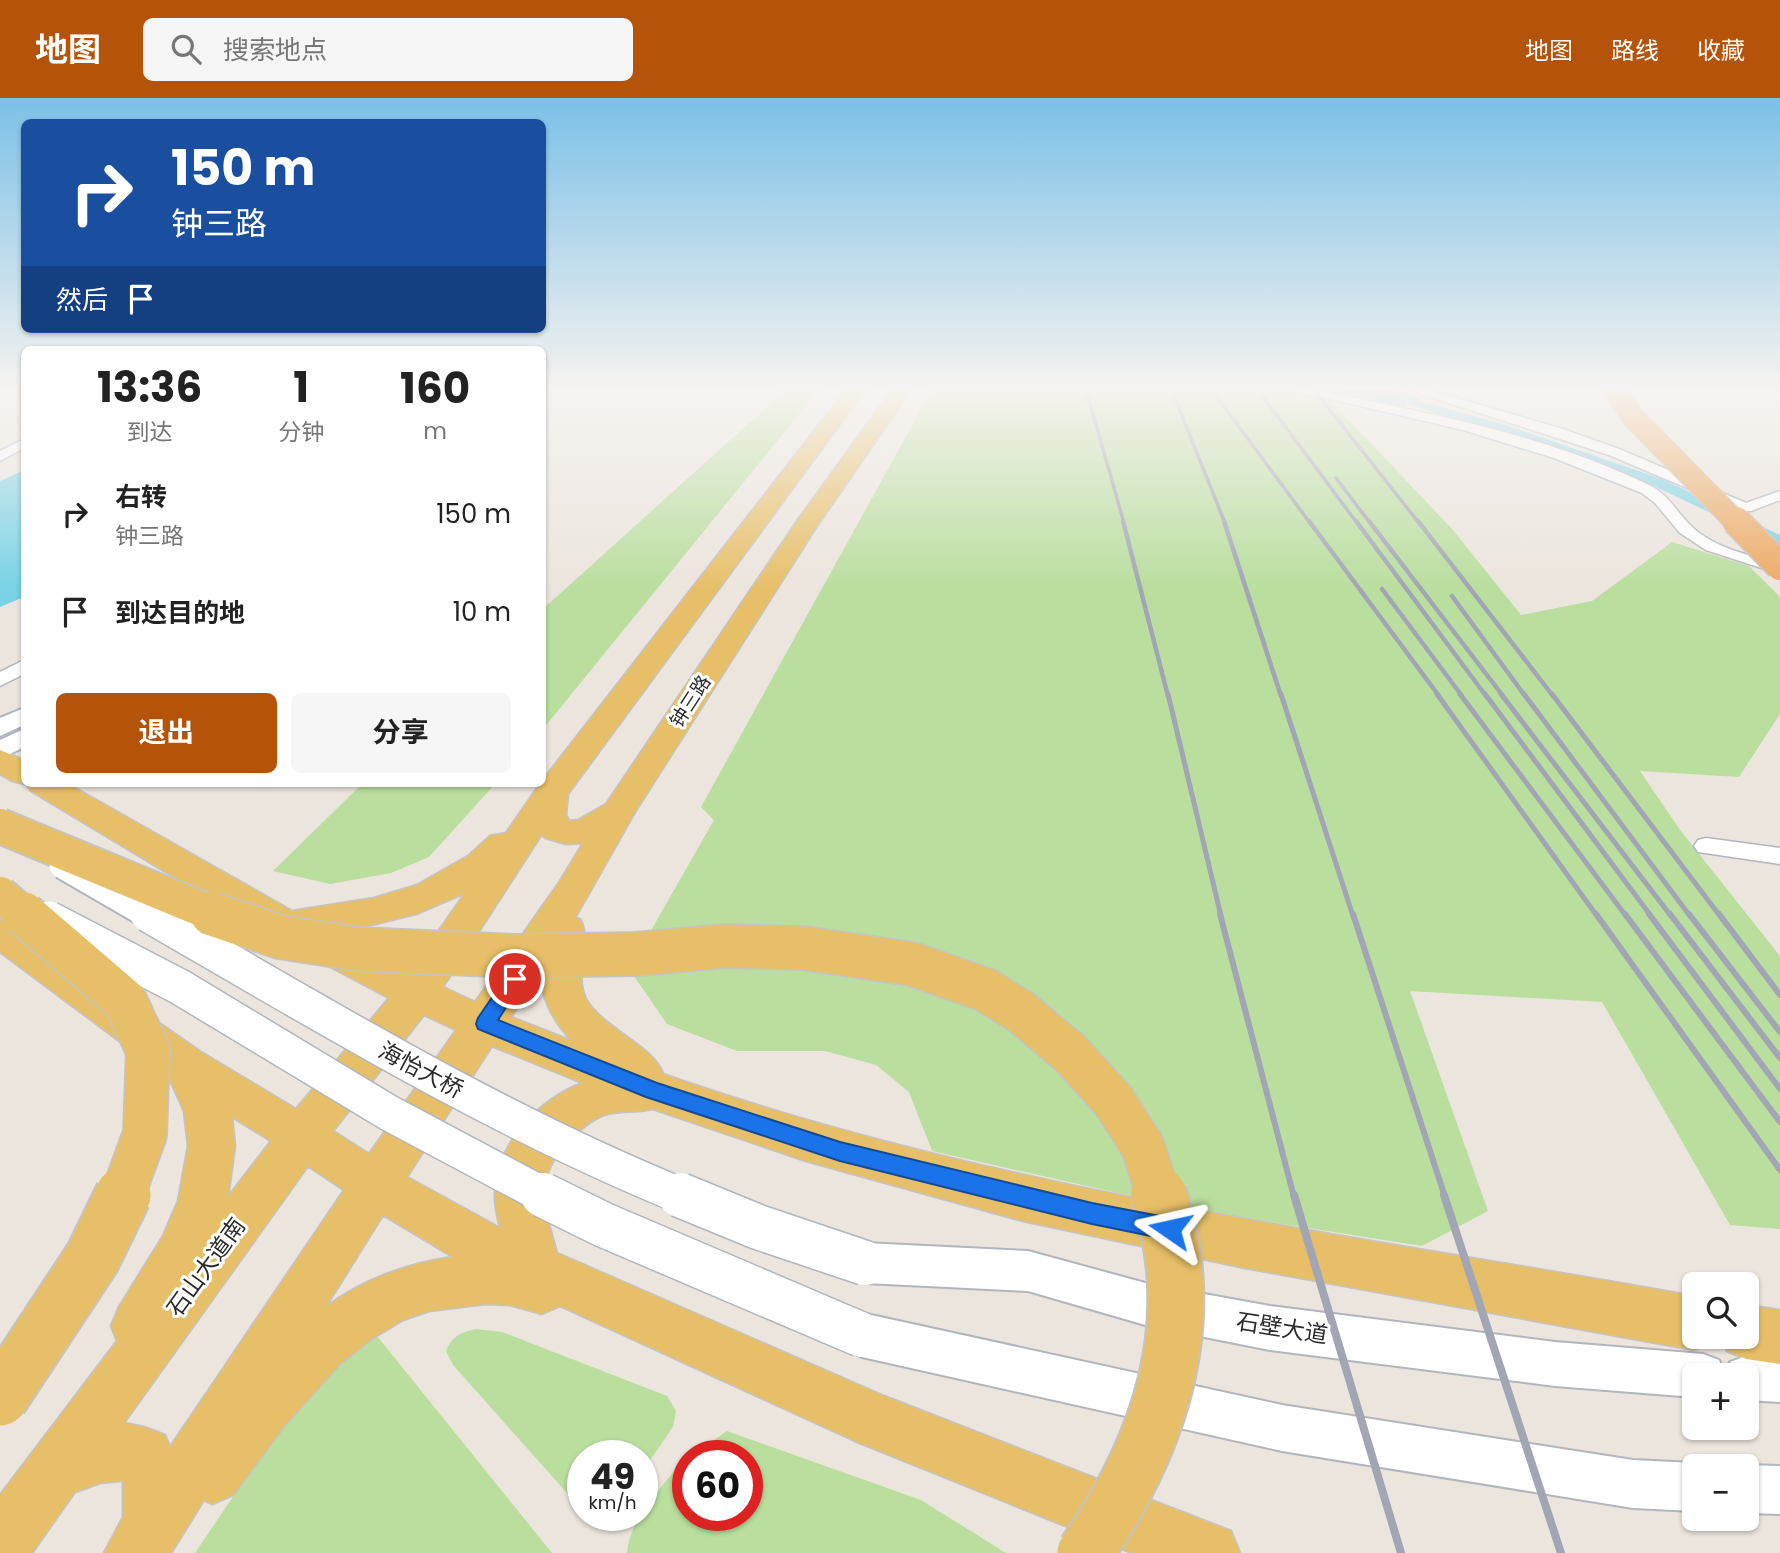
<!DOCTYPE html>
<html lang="zh">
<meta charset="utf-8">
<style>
body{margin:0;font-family:Poppins,"Noto Sans SC",sans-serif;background:#f6f6f6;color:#222;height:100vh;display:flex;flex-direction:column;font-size:26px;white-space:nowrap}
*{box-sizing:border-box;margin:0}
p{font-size:23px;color:#767676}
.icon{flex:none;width:38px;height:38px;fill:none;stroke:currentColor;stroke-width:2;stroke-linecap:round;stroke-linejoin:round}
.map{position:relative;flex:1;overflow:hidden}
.sheet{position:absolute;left:21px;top:248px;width:525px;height:441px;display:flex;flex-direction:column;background:#fff;border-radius:10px;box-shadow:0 2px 5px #0004}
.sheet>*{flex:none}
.hud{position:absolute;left:21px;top:21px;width:525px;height:214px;border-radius:10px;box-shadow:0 2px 5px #0004;background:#1a4fa0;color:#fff;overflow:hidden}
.controls{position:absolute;left:1682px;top:1174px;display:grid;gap:14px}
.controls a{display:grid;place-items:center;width:77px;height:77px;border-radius:10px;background:#fff;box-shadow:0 2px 5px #0004;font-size:35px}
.speed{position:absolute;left:567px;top:1342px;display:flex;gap:14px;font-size:35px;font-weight:700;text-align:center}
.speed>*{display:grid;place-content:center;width:91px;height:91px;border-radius:50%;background:#fff;box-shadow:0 2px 5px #0004;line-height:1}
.speed small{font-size:18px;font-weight:400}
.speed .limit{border:10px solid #d22;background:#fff;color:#111}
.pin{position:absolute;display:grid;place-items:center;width:60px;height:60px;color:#fff;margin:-30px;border:4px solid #fff;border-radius:50%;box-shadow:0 2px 7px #0007}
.me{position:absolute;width:77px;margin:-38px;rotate:281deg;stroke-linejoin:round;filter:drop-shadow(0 0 5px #0008)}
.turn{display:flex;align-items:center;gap:24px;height:147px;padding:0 35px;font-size:32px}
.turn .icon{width:91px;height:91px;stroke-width:2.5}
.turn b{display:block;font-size:49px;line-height:60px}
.then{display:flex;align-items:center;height:66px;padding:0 35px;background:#0003;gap:14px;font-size:26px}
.eta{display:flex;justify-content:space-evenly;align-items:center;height:119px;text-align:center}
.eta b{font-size:42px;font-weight:700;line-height:49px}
.action{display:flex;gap:14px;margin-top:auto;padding:14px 35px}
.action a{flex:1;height:80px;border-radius:10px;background:#b45309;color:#fff;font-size:28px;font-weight:700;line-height:80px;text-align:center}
.action a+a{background:#f6f6f6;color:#222}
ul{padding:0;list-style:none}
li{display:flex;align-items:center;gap:21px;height:98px;padding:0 35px}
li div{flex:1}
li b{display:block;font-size:26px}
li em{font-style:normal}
header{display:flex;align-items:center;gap:42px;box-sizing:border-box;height:98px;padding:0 35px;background:#b45309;color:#fff}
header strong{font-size:33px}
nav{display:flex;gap:38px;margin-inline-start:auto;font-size:24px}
.search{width:490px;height:63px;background:#f6f6f6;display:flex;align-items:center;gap:18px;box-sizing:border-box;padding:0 24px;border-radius:10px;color:#767676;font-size:26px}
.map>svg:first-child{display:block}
.green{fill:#b9de9e}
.water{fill:#79d2e6}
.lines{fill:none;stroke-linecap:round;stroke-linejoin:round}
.canal{fill:#79d2e6;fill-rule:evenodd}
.minor-casing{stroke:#b1b5bd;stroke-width:3}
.tertiary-casing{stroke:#b1b5bd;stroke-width:4}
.primary-casing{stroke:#c4c4c4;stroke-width:3}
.minor{fill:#fff;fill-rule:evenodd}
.tertiary{fill:#fff;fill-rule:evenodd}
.primary{fill:#e7bf68;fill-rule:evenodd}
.rail-far4{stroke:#a1a5b4;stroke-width:3.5}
.rail-far3{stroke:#a1a5b4;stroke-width:4.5}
.rail-far2{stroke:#a1a5b4;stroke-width:5}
.rail-far1{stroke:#a1a5b4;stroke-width:6}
.rail{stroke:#a1a5b4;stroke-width:8}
.tertiary-bridge-far2-casing{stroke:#b1b5bd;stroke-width:31;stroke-linecap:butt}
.tertiary-bridge-far1-casing{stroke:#b1b5bd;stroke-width:38;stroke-linecap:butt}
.tertiary-bridge-casing{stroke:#b1b5bd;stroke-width:47;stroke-linecap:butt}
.primary-bridge-far2-casing{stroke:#c4c4c4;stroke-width:38;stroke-linecap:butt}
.primary-bridge-far1-casing{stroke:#c4c4c4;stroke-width:46;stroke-linecap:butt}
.primary-bridge-casing{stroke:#c4c4c4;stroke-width:59;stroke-linecap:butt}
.trunk-bridge-far1-casing{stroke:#c4c4c4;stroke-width:24;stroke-linecap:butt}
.trunk-bridge-casing{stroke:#c4c4c4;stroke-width:31;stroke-linecap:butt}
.tertiary-bridge-far2{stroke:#fff;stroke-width:27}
.tertiary-bridge-far1{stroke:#fff;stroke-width:35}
.tertiary-bridge{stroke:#fff;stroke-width:44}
.primary-bridge-far2{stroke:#e7bf68;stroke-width:34}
.primary-bridge-far1{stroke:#e7bf68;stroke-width:43}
.primary-bridge{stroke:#e7bf68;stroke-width:55}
.trunk-bridge-far1{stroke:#edaa65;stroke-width:22}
.trunk-bridge{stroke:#edaa65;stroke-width:28}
.route{fill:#1a73e8;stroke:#114b97;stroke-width:2}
.labels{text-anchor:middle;stroke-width:6;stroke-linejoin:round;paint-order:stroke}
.street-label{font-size:19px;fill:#2b2b2b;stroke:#fff}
.near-street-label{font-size:23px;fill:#2b2b2b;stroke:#fff}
</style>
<header>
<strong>地图</strong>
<div class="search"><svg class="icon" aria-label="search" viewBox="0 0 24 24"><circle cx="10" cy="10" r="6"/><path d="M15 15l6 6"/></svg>搜索地点</div>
<nav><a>地图</a><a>路线</a><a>收藏</a></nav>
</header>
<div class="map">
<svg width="1780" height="1455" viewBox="0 0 1780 1455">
<rect width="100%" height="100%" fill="#ece5de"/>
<g class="green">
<path d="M 790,288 L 822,288 L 543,631 L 543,511 Z"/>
<path d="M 934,288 L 1263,288 L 1330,302 L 1453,432 L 1521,517 L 1592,503 L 1672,444 L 1749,468 L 1780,499 L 1780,616 L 1739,679 L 1640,673 L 1680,732 L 1780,858 L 1780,1131 L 1730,1127 L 1602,904 L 1410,893 L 1488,1113 L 1422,1148 L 1193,1112 L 932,1053 L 909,994 L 876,967 L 825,953 L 737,953 L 667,926 L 629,871 L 714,722 L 701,709 Z"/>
<path d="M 362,686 L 495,686 L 429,759 L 391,775 L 330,786 L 273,773 Z"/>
<path d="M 476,1231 L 502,1234 L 667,1298 L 676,1313 L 673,1329 L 642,1374 L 642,1358 L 583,1358 L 583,1413 L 453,1267 L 446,1253 C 452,1238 460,1235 476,1231 Z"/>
<path d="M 377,1238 L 552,1455 L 195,1455 L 255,1366 L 324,1275 Z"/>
<path d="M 727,1333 L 921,1402 L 1006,1455 L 627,1455 C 630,1420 658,1394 680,1366 L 688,1361 L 688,1418 L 747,1418 L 747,1358 L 691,1358 Z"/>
</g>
<g class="water">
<path d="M 1320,288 L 1381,288 L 1421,300 L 1403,309 Z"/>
<path d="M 24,372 L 24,499 L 0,509 L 0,383 Z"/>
</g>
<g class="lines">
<path class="canal" d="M 1346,288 L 1367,288 L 1499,325 L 1662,381 L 1780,437 L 1780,448 L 1652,387 L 1489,331 Z"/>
<g class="minor-casing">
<g id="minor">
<path d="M 1274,288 L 1298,288 C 1416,313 1542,334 1651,388 C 1669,397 1678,416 1692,429 C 1716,451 1750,457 1780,466 L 1780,476 L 1706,452 L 1680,435 L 1655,405 L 1642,395 L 1554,360 L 1463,332 Z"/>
<path d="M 1397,288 L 1416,288 L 1563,331 L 1619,351 L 1746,405 L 1780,393 L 1780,402 L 1751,413 L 1741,413 L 1609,357 Z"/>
<path d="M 24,341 L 24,350 L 0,363 L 0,353 Z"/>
<path d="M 24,562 L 24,576 L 0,588 L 0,574 Z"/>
<path d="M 1706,740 L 1780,750 L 1780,766 L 1698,754 L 1694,748 L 1698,742 Z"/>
</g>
</g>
<g class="tertiary-casing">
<g id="tertiary">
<path d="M 24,610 L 24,627 L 0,638 L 0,620 Z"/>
<path d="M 24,631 L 24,649 L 0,661 L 0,642 Z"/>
<path d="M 865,1145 L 1028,1153 L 1149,1186 L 1270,1208 L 1555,1244 L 1703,1256 L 1719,1262 L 1725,1277 L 1730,1264 L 1746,1258 L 1780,1260 L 1780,1304 L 1746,1302 L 1746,1278 L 1694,1278 L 1694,1299 L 1555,1288 L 1270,1252 L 1149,1228 L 1028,1193 L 865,1185 L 850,1179 L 844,1165 L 850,1151 Z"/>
<path d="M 862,1215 L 1282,1307 L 1633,1362 L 1694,1365 L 1702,1368 L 1694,1368 L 1694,1413 L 1633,1410 L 1282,1353 L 862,1259 L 847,1252 L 840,1237 L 847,1222 Z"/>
<path d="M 1746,1367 L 1780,1368 L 1780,1416 L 1746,1415 L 1746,1368 L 1743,1368 Z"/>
</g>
</g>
<g class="primary-casing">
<g id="primary">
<path d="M 849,288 L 868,288 L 568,696 L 566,717 L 569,723 L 578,722 L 606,706 L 797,423 L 895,288 L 914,288 L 817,428 L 635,714 L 575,820 L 580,821 C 593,844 573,875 586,901 C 602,930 655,949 663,976 C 996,1093 1347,1136 1694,1198 L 1694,1239 L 1715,1239 L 1713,1244 L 1694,1252 L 1245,1170 L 1023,1123 L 806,1063 L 653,1011 C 637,1015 619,1012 604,1017 C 592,1021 581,1031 572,1039 C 533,1077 543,1107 557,1155 L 884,1298 L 1231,1433 L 1240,1455 L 1132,1455 L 855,1343 L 560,1208 L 542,1216 L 510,1207 L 486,1206 L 429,1213 L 403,1222 L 373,1240 L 341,1265 L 285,1327 L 233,1397 L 212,1406 L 204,1402 L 171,1455 L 104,1455 L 123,1419 L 123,1383 L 120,1383 L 100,1385 L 75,1394 L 32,1455 L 0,1455 L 0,1397 L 117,1243 L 111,1228 L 119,1209 L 163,1138 L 178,1103 L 188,1048 L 184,1013 L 169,980 L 0,854 L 0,820 L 14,824 L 201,954 L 296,1011 L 389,900 L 272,838 L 31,693 L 26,686 L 68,686 L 292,813 L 374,800 L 417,787 L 468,758 L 490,738 L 506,735 L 539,687 ZM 542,736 L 545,740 L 566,746 L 583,745 L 560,783 L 475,904 L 443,889 ZM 465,795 L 410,874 L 334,836 L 416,816 ZM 540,874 C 541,900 554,924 572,943 L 511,919 ZM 424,917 L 456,932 L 369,1056 L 333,1033 ZM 492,948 L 583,985 C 541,1000 497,1045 495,1093 C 494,1105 497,1118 500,1130 L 407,1079 ZM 232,1019 L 271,1043 L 228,1099 L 235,1048 ZM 308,1068 L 344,1092 L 170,1349 L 165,1337 L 144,1329 L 124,1325 ZM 383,1117 L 453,1159 C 408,1165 361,1182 325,1210 Z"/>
<path d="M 0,652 L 24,662 L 25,686 L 12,683 L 0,676 Z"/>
<path d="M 1746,1207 L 1780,1212 L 1780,1266 L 1746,1261 L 1727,1253 L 1721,1239 L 1746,1239 Z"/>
</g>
</g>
<use href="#minor" class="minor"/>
<use href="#tertiary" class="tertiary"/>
<use href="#primary" class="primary"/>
<g class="rail-far4">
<path d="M 1085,288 L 1124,425"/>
<path d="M 1170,288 L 1225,425"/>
<path d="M 1209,288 L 1310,425"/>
<path d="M 1255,288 L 1357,425"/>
<path d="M 1311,288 L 1419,425"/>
<path d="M 1336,380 L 1370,425"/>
</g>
<g class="rail-far3">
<path d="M 1123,423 L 1168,598"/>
<path d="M 1224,423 L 1281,598"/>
<path d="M 1309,423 L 1439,598"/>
<path d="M 1356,423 L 1486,598"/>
<path d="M 1369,423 L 1503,598"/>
<path d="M 1418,423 L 1553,598"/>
<path d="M 1382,491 L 1462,598"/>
<path d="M 1452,498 L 1525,598"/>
</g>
<g class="rail-far2">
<path d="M 1168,596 L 1221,818"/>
<path d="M 1281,596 L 1353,818"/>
<path d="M 1437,596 L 1597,818"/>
<path d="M 1460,596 L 1626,818"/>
<path d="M 1485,596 L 1651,818"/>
<path d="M 1501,596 L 1671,818"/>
<path d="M 1524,596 L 1690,818"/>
<path d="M 1552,596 L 1720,818"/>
</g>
<g class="rail-far1">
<path d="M 1220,816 L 1294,1099"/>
<path d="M 1353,816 L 1445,1099"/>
<path d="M 1596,816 L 1780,1072"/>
<path d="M 1625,816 L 1780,1024"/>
<path d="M 1649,816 L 1780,991"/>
<path d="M 1670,816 L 1780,960"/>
<path d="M 1689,816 L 1780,934"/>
<path d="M 1719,816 L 1780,897"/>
</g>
<g class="rail">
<path d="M 1294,1097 L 1401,1455"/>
<path d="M 1444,1097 L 1561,1455"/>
</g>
<g class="tertiary-bridge-far2-casing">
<path id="tertiary-bridge-far2" d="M 63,767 L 151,818"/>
</g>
<g class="tertiary-bridge-far1-casing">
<g id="tertiary-bridge-far1">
<path d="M 148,816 C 322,917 497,1023 684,1099"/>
<path d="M 49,821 L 180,889 L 389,1015 L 547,1099"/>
</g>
</g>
<g class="tertiary-bridge-casing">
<g id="tertiary-bridge">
<path d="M 543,1097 L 604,1127 L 862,1237"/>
<path d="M 680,1097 L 758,1129 L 865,1165"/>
</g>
</g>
<g class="primary-bridge-far2-casing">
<g id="primary-bridge-far2">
<path d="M 0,728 L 218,818"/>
<path d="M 0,796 L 26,818"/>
</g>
</g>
<g class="primary-bridge-far1-casing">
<g id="primary-bridge-far1">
<path d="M 24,816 L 125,903 L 148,952 L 145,1036 L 122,1099"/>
<path d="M 212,816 L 280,839 L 357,851 L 514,858 L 637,856 L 725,848 L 803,850 L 912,866 L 986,892 L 1021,914 L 1070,955 L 1113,1002 L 1143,1049 L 1159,1099"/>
</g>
</g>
<g class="primary-bridge-casing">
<g id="primary-bridge">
<path d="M 0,1300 L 93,1159 L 123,1097"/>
<path d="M 1085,1455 C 1160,1347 1201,1226 1159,1097"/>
</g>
</g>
<g class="trunk-bridge-far1-casing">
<path id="trunk-bridge-far1" d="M 1612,288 L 1633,319 L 1737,425"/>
</g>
<g class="trunk-bridge-casing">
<path id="trunk-bridge" d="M 1736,423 L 1780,468"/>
</g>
<use href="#tertiary-bridge-far2" class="tertiary-bridge-far2"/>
<use href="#tertiary-bridge-far1" class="tertiary-bridge-far1"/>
<use href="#tertiary-bridge" class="tertiary-bridge"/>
<use href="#primary-bridge-far2" class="primary-bridge-far2"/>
<use href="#primary-bridge-far1" class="primary-bridge-far1"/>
<use href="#primary-bridge" class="primary-bridge"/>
<use href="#trunk-bridge-far1" class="trunk-bridge-far1"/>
<use href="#trunk-bridge" class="trunk-bridge"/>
</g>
<linearGradient id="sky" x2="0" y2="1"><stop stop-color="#7bc0e7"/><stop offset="0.59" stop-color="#f6f3f0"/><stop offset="1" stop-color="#f6f3f0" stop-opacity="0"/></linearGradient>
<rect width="1780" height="492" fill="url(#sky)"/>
<path class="route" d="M 515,874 L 521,876 L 524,881 L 498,922 L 657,985 L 840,1044 L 1092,1105 L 1170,1120 L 1178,1124 L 1181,1131 L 1178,1139 L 1170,1142 L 1092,1126 L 840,1063 L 646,999 L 478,931 L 476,926 L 478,920 L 508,876 Z"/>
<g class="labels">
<g class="street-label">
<text transform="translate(690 603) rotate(-57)" y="7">钟三路</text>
</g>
<g class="near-street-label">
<text transform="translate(421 972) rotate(28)" y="8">海怡大桥</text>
<text transform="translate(206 1169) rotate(-54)" y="8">石山大道南</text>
<text transform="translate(1282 1230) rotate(9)" y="8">石壁大道</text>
</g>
</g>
</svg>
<div class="controls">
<a><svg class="icon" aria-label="search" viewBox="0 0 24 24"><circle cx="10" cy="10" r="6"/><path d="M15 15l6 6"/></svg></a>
<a>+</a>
<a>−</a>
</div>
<div class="speed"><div>49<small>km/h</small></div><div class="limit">60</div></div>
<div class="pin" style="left:515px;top:881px;background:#d93025"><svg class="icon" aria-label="arrive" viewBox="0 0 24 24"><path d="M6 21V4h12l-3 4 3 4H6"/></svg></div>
<svg class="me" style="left:1170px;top:1131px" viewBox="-20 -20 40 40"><path d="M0-17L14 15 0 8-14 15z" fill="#1a73e8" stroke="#fff" stroke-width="4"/></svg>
<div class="hud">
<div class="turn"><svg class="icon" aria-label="right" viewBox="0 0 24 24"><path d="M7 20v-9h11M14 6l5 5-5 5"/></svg><div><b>150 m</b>钟三路</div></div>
<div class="then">然后<svg class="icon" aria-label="arrive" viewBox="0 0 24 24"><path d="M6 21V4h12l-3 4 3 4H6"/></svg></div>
</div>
<section class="sheet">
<div class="eta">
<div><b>13:36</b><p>到达</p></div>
<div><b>1</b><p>分钟</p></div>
<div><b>160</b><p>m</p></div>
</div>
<ul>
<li><svg class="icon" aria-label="right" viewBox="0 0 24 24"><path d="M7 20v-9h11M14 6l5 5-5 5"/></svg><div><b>右转</b><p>钟三路</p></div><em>150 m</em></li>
<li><svg class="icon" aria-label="arrive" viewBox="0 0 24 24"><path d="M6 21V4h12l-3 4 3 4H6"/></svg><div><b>到达目的地</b></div><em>10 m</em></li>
</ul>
<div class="action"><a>退出</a><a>分享</a></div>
</section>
</div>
